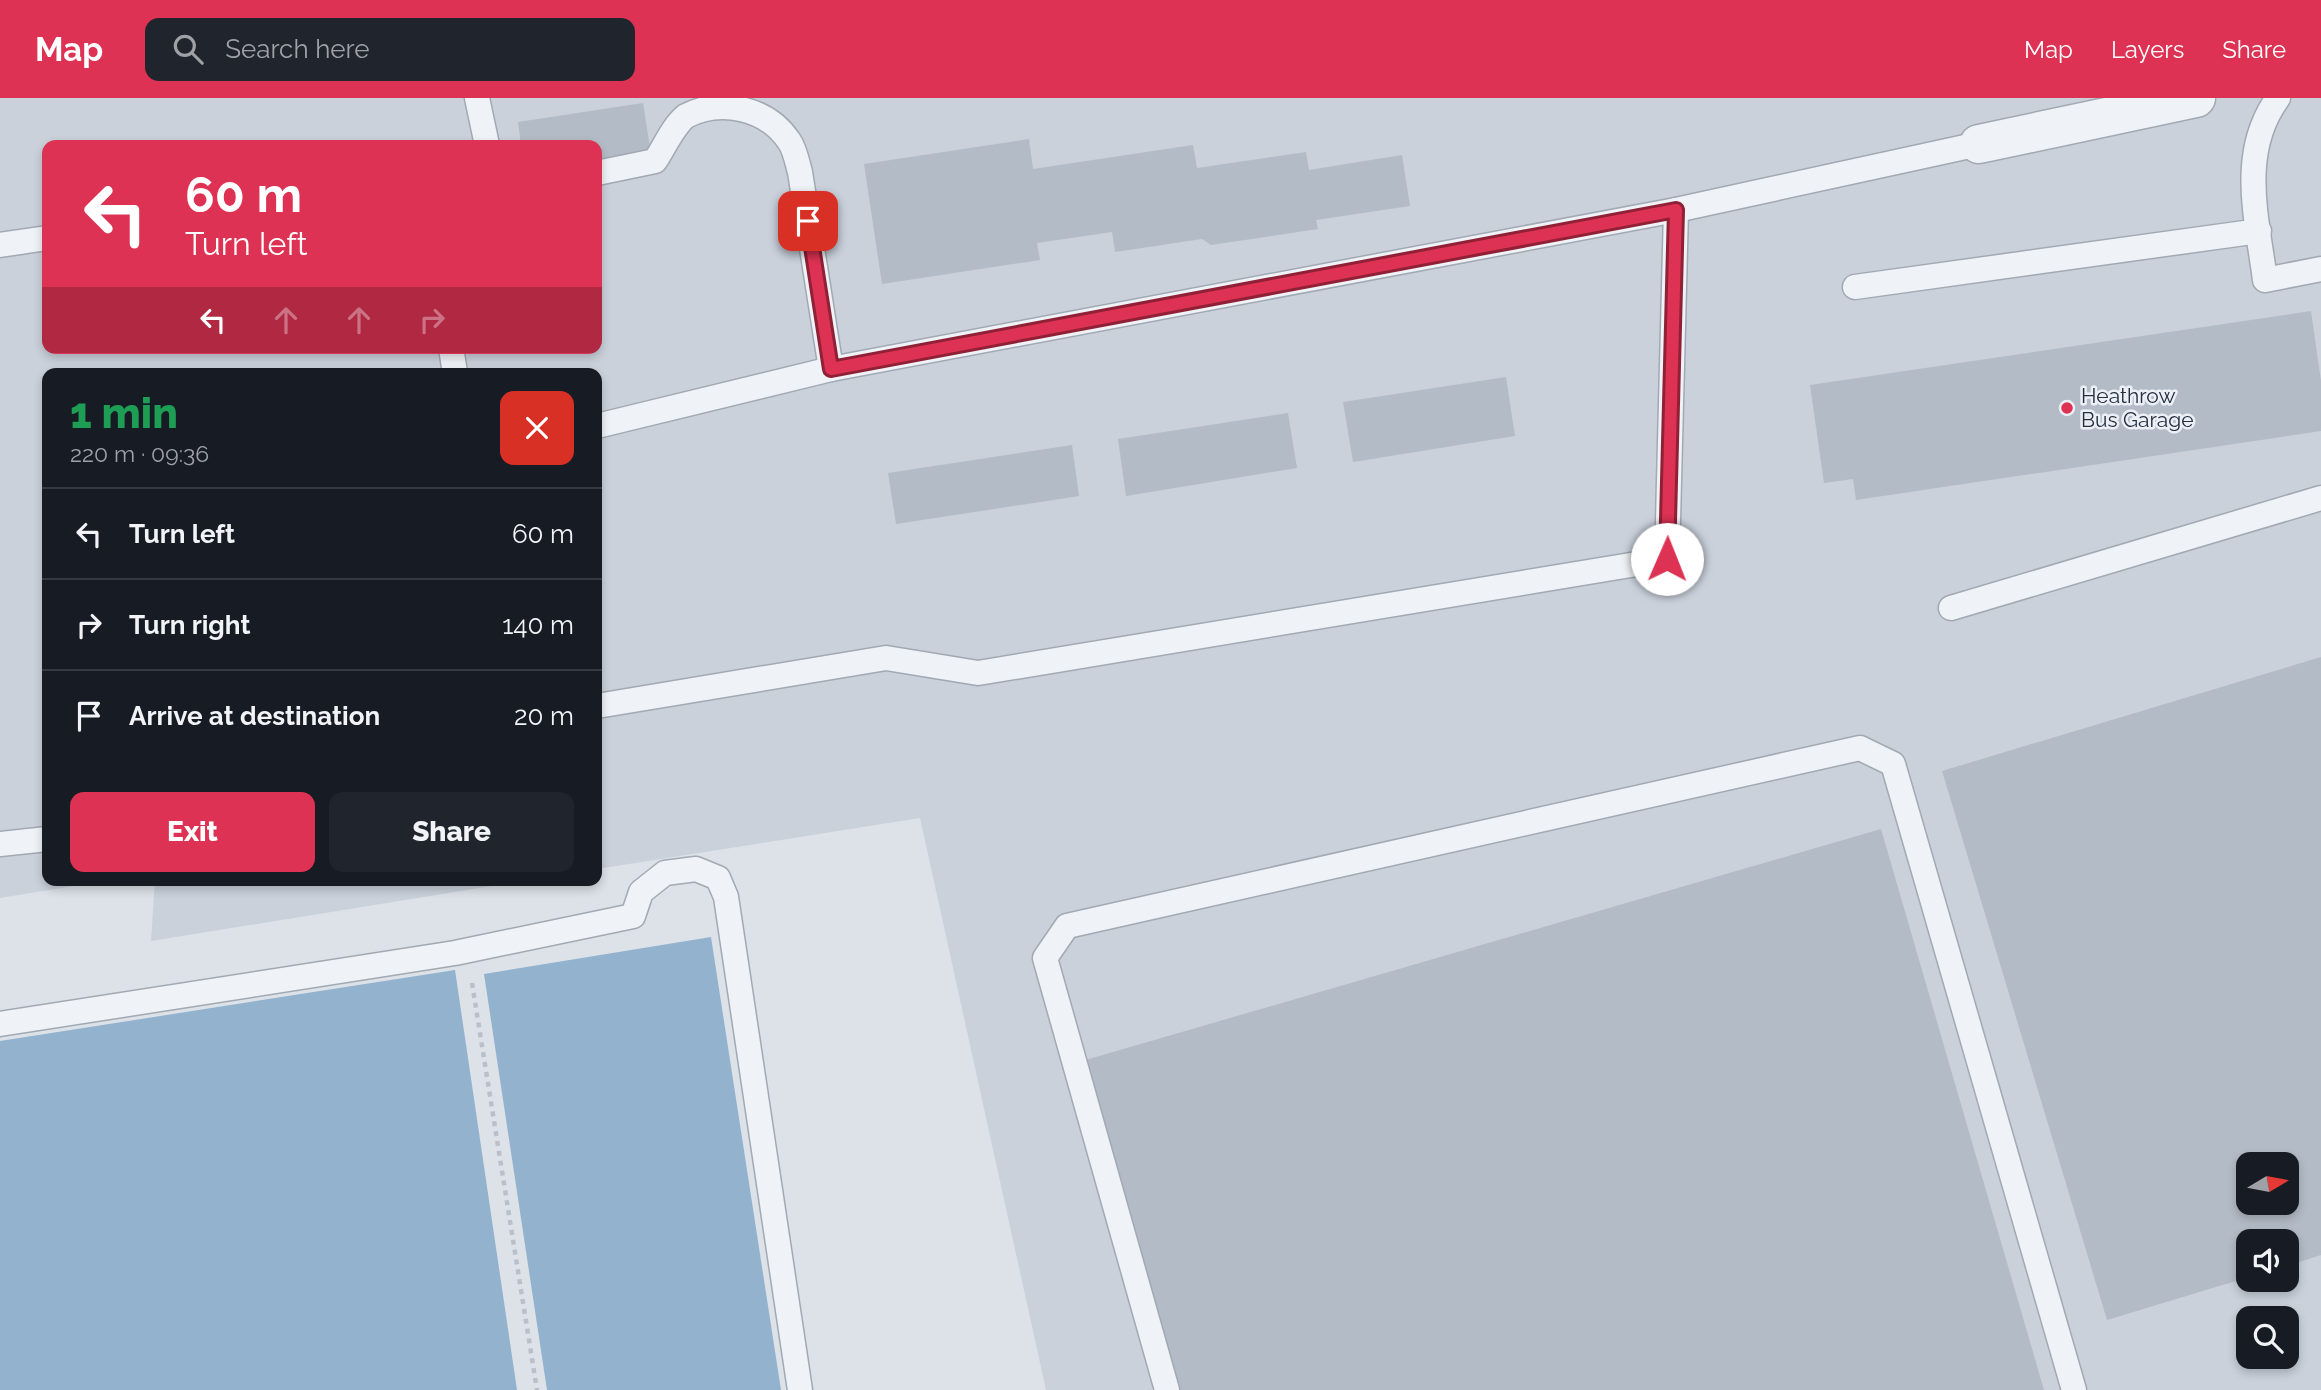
<!DOCTYPE html>
<meta charset="utf-8">
<style>
body{margin:0;font-family:Raleway,sans-serif;background:#20242c;color:#f1f3f6;height:100vh;display:flex;flex-direction:column;font-size:26px;white-space:nowrap}
*{box-sizing:border-box;margin:0}
p{font-size:23px;color:#9ea1a6}
.icon{flex:none;width:38px;height:38px;fill:none;stroke:currentColor;stroke-width:2;stroke-linecap:round;stroke-linejoin:round}
.map{position:relative;flex:1;overflow:hidden}
.sheet{position:absolute;left:42px;top:270px;width:560px;height:518px;display:flex;flex-direction:column;background:#171b24;border-radius:14px;box-shadow:0 4px 10px #0003}
.sheet>*{flex:none}
.hud{position:absolute;left:42px;top:42px;width:560px;height:214px;border-radius:14px;box-shadow:0 4px 10px #0003;background:#dd3253;color:#fff;overflow:hidden}
.needle{width:46px;rotate:80deg}
.fabs{position:absolute;left:2236px;top:1054px;display:grid;gap:14px}
.fabs a{display:grid;place-items:center;width:63px;height:63px;border-radius:14px;background:#171b24;box-shadow:0 4px 10px #0003;font-size:35px}
.pin{position:absolute;display:grid;place-items:center;width:60px;height:60px;color:#fff;margin:-30px;border-radius:14px;box-shadow:0 4px 10px #0006}
.me{position:absolute;width:77px;margin:-38px;rotate:1deg;stroke-linejoin:round;filter:drop-shadow(0 0 5px #0008)}
.turn{display:flex;align-items:center;gap:24px;height:147px;padding:0 28px;font-size:32px}
.turn .icon{width:91px;height:91px;stroke-width:2.5}
.turn b{display:block;font-size:49px;line-height:60px}
.lanes{display:flex;align-items:center;height:66px;padding:0 28px;background:#0003;justify-content:center;gap:35px;direction:ltr}
.lanes .off{opacity:.35}
.round{display:grid;place-items:center;flex:none;width:74px;height:74px;border-radius:14px;background:#20242c}
.overview{display:flex;align-items:center;justify-content:space-between;height:119px;padding:0 28px}
h1{font-size:42px;font-weight:800;line-height:52px;color:#1e9e55}
.button{display:flex;gap:14px;margin-top:auto;padding:14px 28px}
.button a{flex:1;height:80px;border-radius:14px;background:#dd3253;color:#fff;font-size:28px;font-weight:800;line-height:80px;text-align:center}
.button a+a{background:#20242c;color:#f1f3f6}
ul{padding:0;list-style:none}
li{display:flex;align-items:center;gap:21px;height:91px;padding:0 28px;border-top:2px solid #363941}
li div{flex:1}
li b{display:block;font-size:26px}
li em{font-style:normal}
header{display:flex;align-items:center;gap:42px;box-sizing:border-box;height:98px;padding:0 35px;background:#dd3253;color:#fff}
header strong{font-size:33px}
nav{display:flex;gap:38px;margin-inline-start:auto;font-size:24px}
.search{width:490px;height:63px;background:#20242c;display:flex;align-items:center;gap:18px;box-sizing:border-box;padding:0 24px;border-radius:14px;color:#9ea1a6;font-size:26px}
.map>svg:first-child{display:block}
.built{fill:#cad1db;fill-rule:evenodd}
.water{fill:#93b2cd}
.building{fill:#b3bbc6;fill-rule:evenodd}
.lines{fill:none;stroke-linecap:round;stroke-linejoin:round}
.lane-casing{stroke:#a1a9b2;stroke-width:27}
.street-casing{stroke:#a1a9b2;stroke-width:41}
.path{stroke:#bac0c7;stroke-width:4.5;stroke-dasharray:5 5;stroke-linecap:butt}
.lane{stroke:#eff2f6;stroke-width:24}
.street{stroke:#eff2f6;stroke-width:38}
.route-casing{stroke:#902036;stroke-width:18}
.route{stroke:#dd3253;stroke-width:12}
.poi-dot{fill:#dd3253;stroke:#ecf0f6;stroke-width:2.5}
.labels{text-anchor:middle;stroke-width:5;stroke-linejoin:round;paint-order:stroke}
.poi-label{font-size:21px;fill:#243040;stroke:#ecf0f6;text-anchor:start}
</style>
<header>
<strong>Map</strong>
<div class="search"><svg class="icon" aria-label="search" viewBox="0 0 24 24"><circle cx="10" cy="10" r="6"/><path d="M15 15l6 6"/></svg>Search here</div>
<nav><a>Map</a><a>Layers</a><a>Share</a></nav>
</header>
<div class="map">
<svg width="2321" height="1292" viewBox="0 0 2321 1292">
<rect width="100%" height="100%" fill="#dce2e8"/>
<g class="built">
<path d="M 0,0 L 2321,0 L 2321,1292 L 1046,1292 L 920,720 L 597,771 L 597,275 L 47,275 L 47,782 L 110,782 L 0,800 ZM 47,47 L 597,47 L 597,250 L 47,250 ZM 2249,1066 L 2287,1066 L 2287,1104 L 2249,1104 ZM 2249,1143 L 2287,1143 L 2287,1181 L 2249,1181 ZM 2249,1220 L 2287,1220 L 2287,1258 L 2249,1258 Z"/>
<path d="M 155,782 L 529,782 L 151,843 Z"/>
</g>
<g class="water">
<path d="M 711,839 L 781,1292 L 547,1292 L 484,876 Z"/>
<path d="M 455,872 L 517,1292 L 0,1292 L 0,943 Z"/>
</g>
<g class="building">
<path d="M 643,5 L 651,56 L 597,64 L 597,47 L 521,47 L 518,24 Z"/>
<path d="M 1029,41 L 1033,71 L 1193,47 L 1197,70 L 1306,54 L 1309,72 L 1402,57 L 1410,108 L 1316,122 L 1318,131 L 1211,147 L 1202,141 L 1115,154 L 1112,134 L 1037,145 L 1040,162 L 882,186 L 864,66 Z"/>
<path d="M 2311,213 L 2321,283 L 2321,333 L 1856,402 L 1853,381 L 1824,385 L 1810,287 Z"/>
<path d="M 1506,279 L 1515,338 L 1353,364 L 1343,304 Z"/>
<path d="M 1288,315 L 1297,370 L 1126,398 L 1118,341 Z"/>
<path d="M 1072,347 L 1079,398 L 896,426 L 888,375 Z"/>
<path d="M 2321,559 L 2321,1157 L 2287,1168 L 2287,1143 L 2249,1143 L 2249,1179 L 2107,1222 L 1942,673 ZM 2249,1066 L 2287,1066 L 2287,1104 L 2249,1104 Z"/>
<path d="M 1881,731 L 2044,1292 L 1177,1292 L 1082,963 Z"/>
</g>
<g class="lines">
<g class="lane-casing">
<g id="lane">
<path d="M 477,0 L 487,47"/>
<path d="M 2278,0 C 2238,55 2257,120 2265,182 L 2321,171"/>
<path d="M 597,75 L 655,63 C 664,50 673,28 686,18 C 721,0 767,10 789,43 C 795,51 797,64 800,74 L 831,271"/>
<path d="M 0,147 L 47,140"/>
<path d="M 1855,189 L 2259,133"/>
<path d="M 451,250 L 455,275"/>
<path d="M 597,328 L 831,271 L 1676,112 L 1979,46"/>
<path d="M 1951,510 L 2321,400"/>
<path d="M 597,608 L 886,560 L 978,575 L 1667,461 L 1676,112"/>
<path d="M 0,746 L 47,741"/>
<path d="M 0,926 L 455,855 L 633,818 L 641,794 L 665,775 L 696,771 L 718,780 L 726,799 L 800,1292"/>
<path d="M 1167,1292 L 1045,860 L 1067,828 L 1860,650 L 1893,666 L 2074,1292"/>
</g>
</g>
<g class="street-casing">
<path id="street" d="M 1979,46 L 2196,0"/>
</g>
<path class="path" d="M 472,885 L 537,1292"/>
<use href="#lane" class="lane"/>
<use href="#street" class="street"/>
</g>
<g class="lines">
<g class="route-casing">
<path id="route" d="M 808,123 L 831,271 L 1676,112 L 1667,461"/>
</g>
<use href="#route" class="route"/>
</g>
<circle class="poi-dot" cx="2067" cy="310" r="7"/>
<g class="labels">
<g class="poi-label">
<text x="2081" y="305">Heathrow<tspan x="2081" dy="24">Bus Garage</tspan></text>
</g>
</g>
</svg>
<div class="fabs">
<a><svg class="needle" viewBox="-14 -14 28 28"><path d="M0-13l5 13h-10z" fill="#e53935"/><path d="M0 13l5-13h-10z" fill="#9ea1a6"/></svg></a>
<a><svg class="icon" aria-label="sound" viewBox="0 0 24 24"><path d="M4 9h4l5-4v14l-5-4H4zM17 9q2 3 0 6"/></svg></a>
<a><svg class="icon" aria-label="search" viewBox="0 0 24 24"><circle cx="10" cy="10" r="6"/><path d="M15 15l6 6"/></svg></a>
</div>
<div class="pin" style="left:808px;top:123px;background:#d93025"><svg class="icon" aria-label="arrive" viewBox="0 0 24 24"><path d="M6 21V4h12l-3 4 3 4H6"/></svg></div>
<svg class="me" style="left:1667px;top:461px" viewBox="-20 -20 40 40"><circle r="19" fill="#fff"/><path d="M0-13L10 11 0 6-10 11z" fill="#dd3253"/></svg>
<div class="hud">
<div class="turn"><svg class="icon" aria-label="left" viewBox="0 0 24 24"><path d="M17 20v-9H6M10 6l-5 5 5 5"/></svg><div><b>60 m</b>Turn left</div></div>
<div class="lanes"><svg class="icon" aria-label="left" viewBox="0 0 24 24"><path d="M17 20v-9H6M10 6l-5 5 5 5"/></svg><svg class="icon off" aria-label="ahead" viewBox="0 0 24 24"><path d="M12 20V5M6 11l6-6 6 6"/></svg><svg class="icon off" aria-label="ahead" viewBox="0 0 24 24"><path d="M12 20V5M6 11l6-6 6 6"/></svg><svg class="icon off" aria-label="right" viewBox="0 0 24 24"><path d="M7 20v-9h11M14 6l5 5-5 5"/></svg></div>
</div>
<section class="sheet">
<div class="overview"><div><h1>1 min</h1><p>220 m · 09:36</p></div><a class="round" style="background:#d93025;color:#fff"><svg class="icon" aria-label="close" viewBox="0 0 24 24"><path d="M6 6l12 12M18 6L6 18"/></svg></a></div>
<ul>
<li><svg class="icon" aria-label="left" viewBox="0 0 24 24"><path d="M17 20v-9H6M10 6l-5 5 5 5"/></svg><div><b>Turn left</b></div><em>60 m</em></li>
<li><svg class="icon" aria-label="right" viewBox="0 0 24 24"><path d="M7 20v-9h11M14 6l5 5-5 5"/></svg><div><b>Turn right</b></div><em>140 m</em></li>
<li><svg class="icon" aria-label="arrive" viewBox="0 0 24 24"><path d="M6 21V4h12l-3 4 3 4H6"/></svg><div><b>Arrive at destination</b></div><em>20 m</em></li>
</ul>
<div class="button"><a>Exit</a><a>Share</a></div>
</section>
</div>
